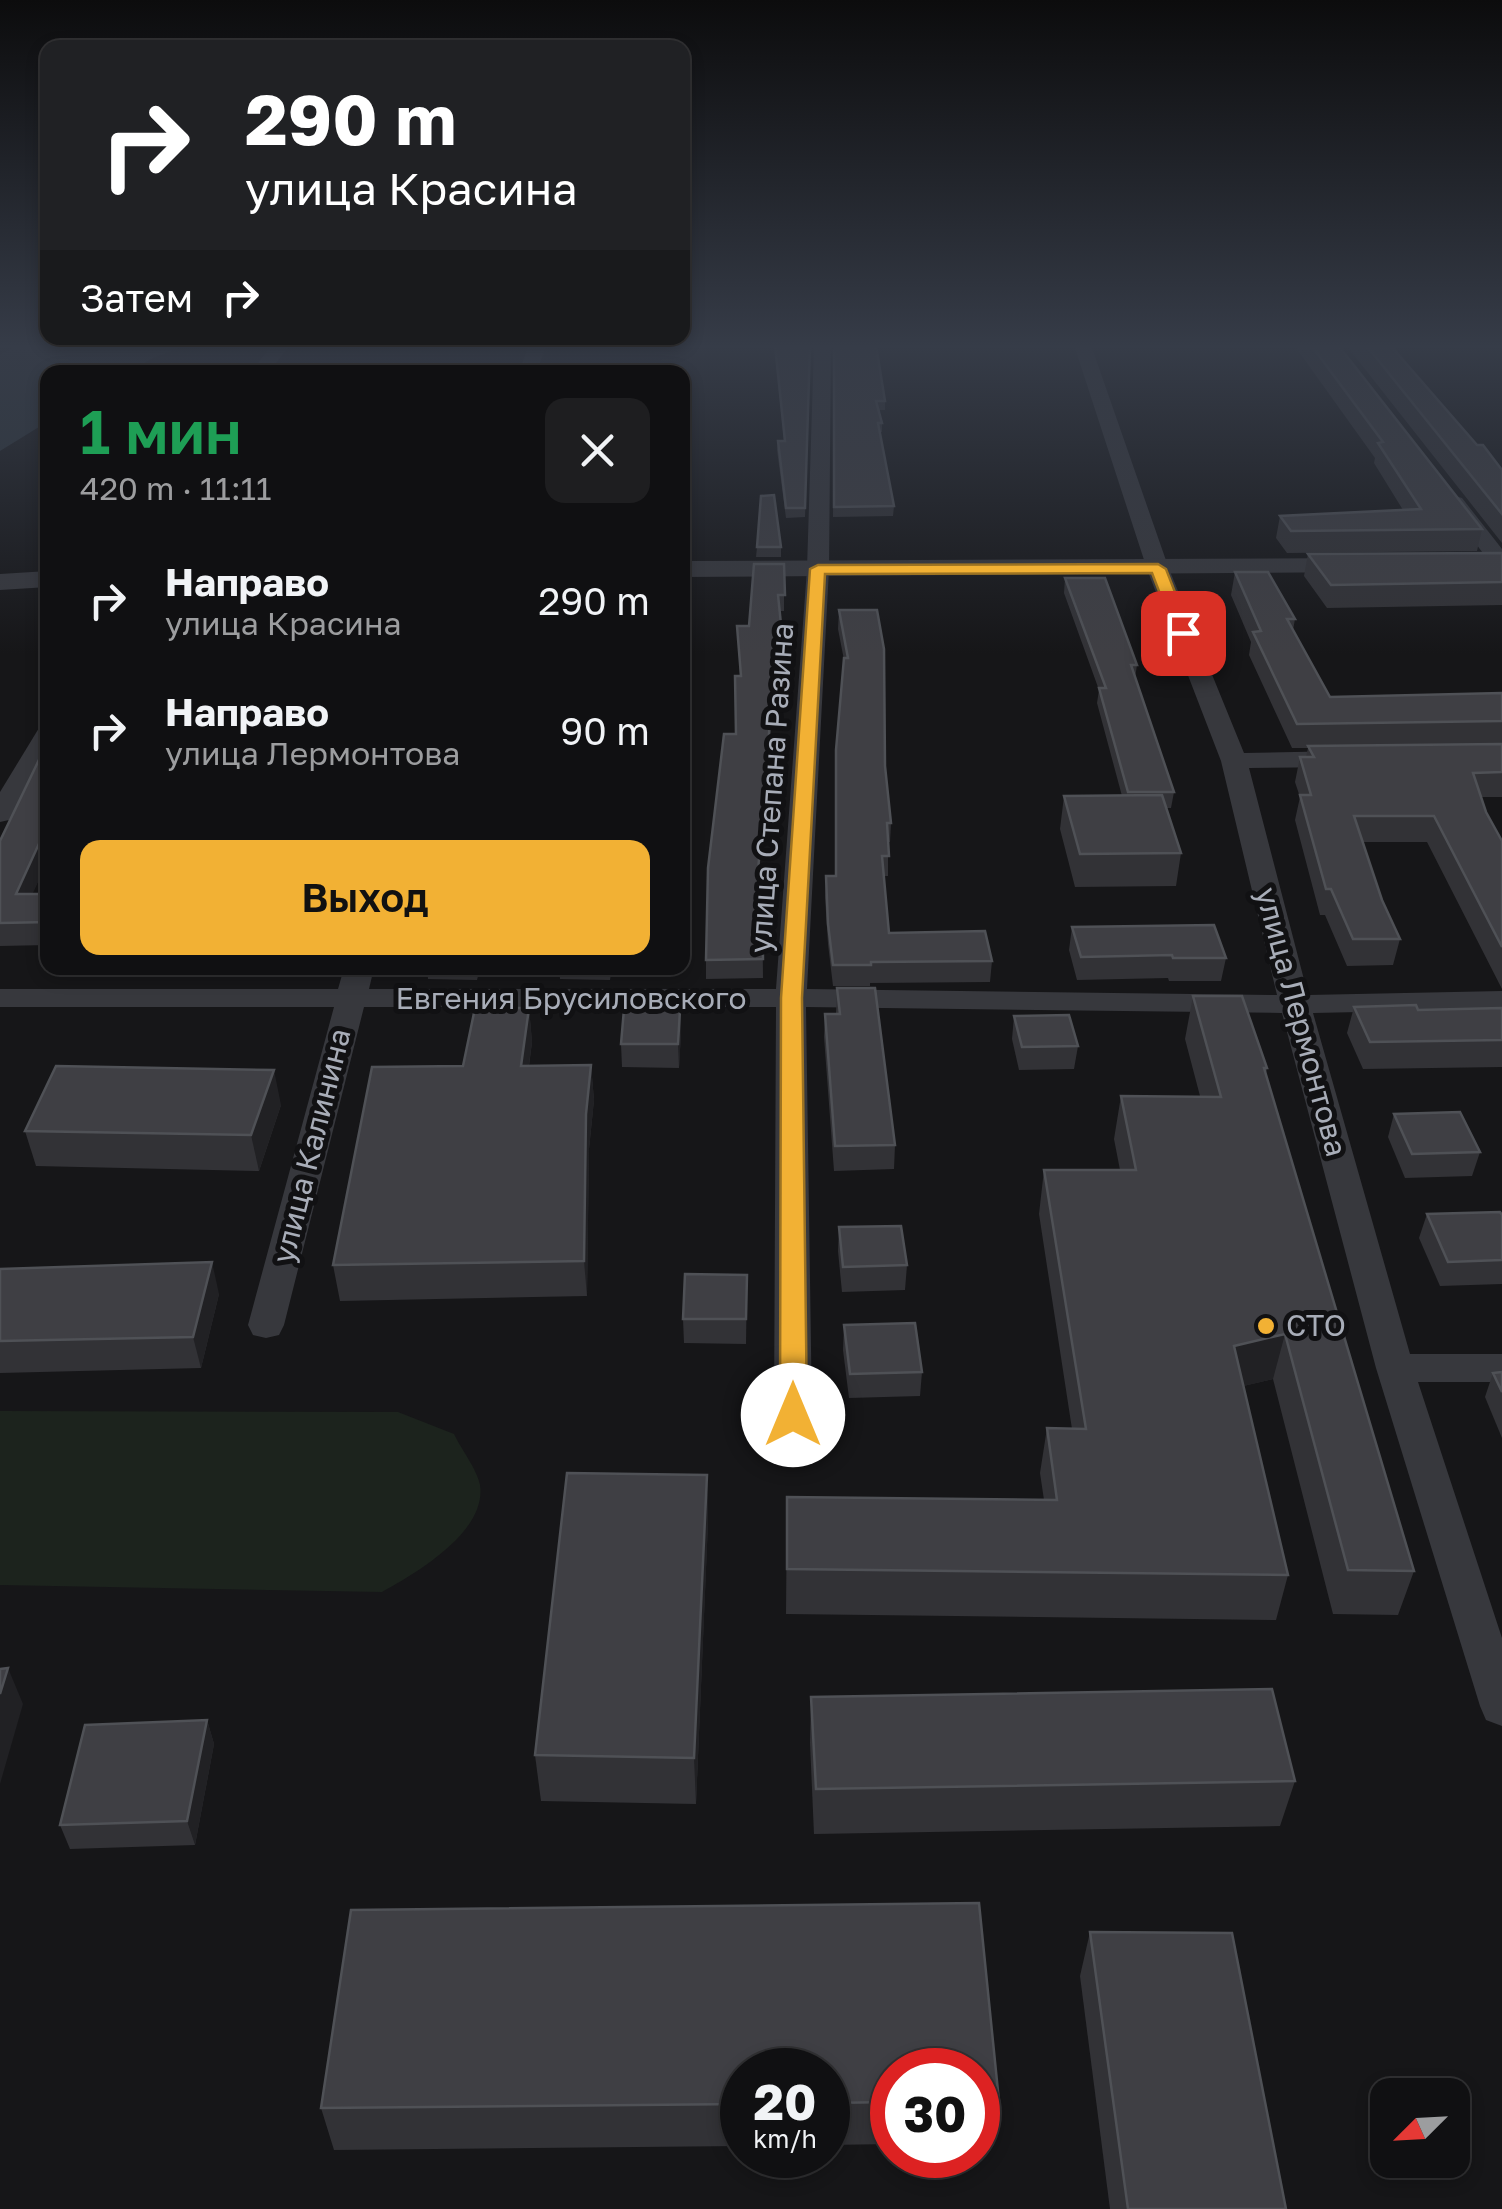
<!DOCTYPE html>
<html lang="ru">
<meta charset="utf-8">
<style>
body{margin:0;font-family:"Golos Text",sans-serif;background:#1e1e20;color:#f1f3f6;height:100vh;display:flex;flex-direction:column;font-size:38px;white-space:nowrap}
*{box-sizing:border-box;margin:0}
p{font-size:32px;color:#9c9d9f}
.icon{flex:none;width:55px;height:55px;fill:none;stroke:currentColor;stroke-width:2;stroke-linecap:round;stroke-linejoin:round}
.map{position:relative;flex:1;overflow:hidden}
.side{position:absolute;left:40px;top:365px;width:650px;height:610px;display:flex;flex-direction:column;background:#101012;border-radius:20px;box-shadow:0 5px 15px #0003,0 0 0 2px #303032}
.side>*{flex:none}
.hud{position:absolute;left:40px;top:40px;width:650px;height:305px;border-radius:20px;box-shadow:0 5px 15px #0003,0 0 0 2px #303032;background:#202124;color:#fff;overflow:hidden}
.needle{width:65px;rotate:246deg}
.buttons{position:absolute;left:1370px;top:2078px;display:grid;gap:20px}
.buttons a{display:grid;place-items:center;width:100px;height:100px;border-radius:20px;background:#101012;box-shadow:0 5px 15px #0003,0 0 0 2px #303032;font-size:50px}
.speed{position:absolute;left:720px;top:2048px;display:flex;gap:20px;font-size:50px;font-weight:700;text-align:center}
.speed>*{display:grid;place-content:center;width:130px;height:130px;border-radius:50%;background:#101012;box-shadow:0 5px 15px #0003,0 0 0 2px #303032;line-height:1}
.speed small{font-size:25px;font-weight:400}
.speed .limit{border:15px solid #d22;background:#fff;color:#111}
.pin{position:absolute;display:grid;place-items:center;width:85px;height:85px;color:#fff;margin:-42px;border-radius:20px;box-shadow:0 5px 15px #0006}
.me{position:absolute;width:110px;margin:-55px;rotate:0deg;stroke-linejoin:round;filter:drop-shadow(0 0 8px #0008)}
.turn{display:flex;align-items:center;gap:35px;height:210px;padding:0 40px;font-size:45px}
.turn .icon{width:130px;height:130px;stroke-width:2.5}
.turn b{display:block;font-size:70px;line-height:85px}
.then{display:flex;align-items:center;height:95px;padding:0 40px;background:#0003;gap:20px;font-size:38px}
.round{display:grid;place-items:center;flex:none;width:105px;height:105px;border-radius:20px;background:#1e1e20}
.headline{display:flex;align-items:center;justify-content:space-between;height:170px;padding:0 40px}
h1{font-size:60px;font-weight:600;line-height:75px;color:#1e9e55}
.cta{display:flex;gap:20px;margin-top:auto;padding:20px 40px}
.cta a{flex:1;height:115px;border-radius:20px;background:#f2b134;color:#111;font-size:40px;font-weight:600;line-height:115px;text-align:center}
ul{padding:0;list-style:none}
li{display:flex;align-items:center;gap:30px;height:130px;padding:0 40px}
li div{flex:1}
li b{display:block;font-size:38px}
li em{font-style:normal}
.map>svg:first-child{display:block}
.green{fill:#1c231d}
.water{fill:#2c353c}
.lines{fill:none;stroke-linecap:round;stroke-linejoin:round}
.minor{fill:#37383d;fill-rule:evenodd}
.tertiary{fill:#37383d;fill-rule:evenodd}
.wall{fill:#323236}
.shaded-wall{fill:#212124}
.building{fill:#3f3f44;stroke:#4f5156;stroke-width:2.5}
.route{fill:#f2b134;stroke:#9d7322;stroke-width:2.5}
.poi-dot{fill:#f2b134;stroke:#111113;stroke-width:4}
.labels{text-anchor:middle;stroke-width:10;stroke-linejoin:round;paint-order:stroke}
.street-label{font-size:30px;fill:#a8adb8;stroke:#111113}
.poi-label{font-size:30px;fill:#a8adb8;stroke:#111113;text-anchor:start}
</style>
<div class="map">
<svg width="1502" height="2209" viewBox="0 0 1502 2209">
<rect width="100%" height="100%" fill="#161618"/>
<path class="green" d="M 0,1411 L 398,1412 L 454,1434 C 461,1449 477,1469 480,1485 C 487,1532 416,1573 382,1592 L 0,1585 Z"/>
<path class="water" d="M 20,345 L 188,345 L 155,357 L 128,372 L 48,372 L 47,422 L 0,451 L 0,354 Z"/>
<g class="lines">
<g class="minor">
<path d="M 272,345 L 290,345 L 269,372 L 251,372 Z"/>
<path d="M 529,345 L 546,345 L 537,372 L 519,372 Z"/>
<path d="M 814,345 L 831,345 L 829,569 L 807,989 L 1277,995 L 1221,761 L 1147,569 L 1074,345 L 1091,345 L 1169,569 L 1244,753 L 1344,751 L 1357,759 L 1344,767 L 1249,768 L 1308,995 L 1502,991 L 1502,1009 L 1313,1013 L 1410,1354 L 1502,1354 L 1502,1382 L 1418,1382 L 1502,1638 L 1502,1726 L 1486,1720 L 1480,1706 L 1376,1368 L 1282,1013 L 806,1007 L 812,1415 L 807,1425 L 793,1430 L 779,1425 L 774,1415 L 776,1007 L 364,1007 L 284,1325 L 279,1335 L 266,1338 L 253,1335 L 248,1325 L 334,1007 L 0,1007 L 0,989 L 338,989 L 344,968 L 374,968 L 369,989 L 776,989 L 807,569 Z"/>
<path d="M 1455,496 L 1462,498 L 1502,549 L 1502,570 L 1494,568 L 1445,502 Z"/>
<path d="M 48,726 L 48,755 L 9,820 L 0,822 L 0,792 L 39,728 Z"/>
</g>
<g class="tertiary">
<path d="M 1358,558 L 1371,566 L 1367,572 L 682,577 L 682,561 Z"/>
<path d="M 48,571 L 48,587 L 0,590 L 0,574 Z"/>
</g>
</g>
<g class="wall">
<path d="M 576,345 L 811,345 L 805,517 L 786,518 L 777,450 L 778,441 L 784,441 L 774,346 L 576,347 Z"/>
<path d="M 834,345 L 903,345 L 903,346 L 876,346 L 885,401 L 885,410 L 879,410 L 882,423 L 882,432 L 880,432 L 894,506 L 893,516 L 833,517 Z"/>
<path d="M 963,345 L 1058,345 L 964,347 Z"/>
<path d="M 1294,345 L 1338,345 L 1482,529 L 1477,551 L 1287,553 L 1276,538 L 1280,516 L 1403,510 L 1374,463 L 1375,458 Z"/>
<path d="M 1346,345 L 1502,345 L 1502,346 L 1393,348 L 1477,445 L 1502,470 L 1502,543 Z"/>
<path d="M 757,547 L 781,547 L 781,557 L 756,557 Z"/>
<path d="M 1502,553 L 1502,605 L 1327,608 L 1304,576 L 1308,554 Z"/>
<path d="M 784,564 L 784,611 L 780,611 L 783,644 L 783,661 L 779,661 L 780,713 L 772,713 L 758,884 L 762,884 L 763,978 L 706,979 L 706,960 L 736,734 L 740,676 L 737,626 L 749,626 Z"/>
<path d="M 1235,572 L 1295,619 L 1293,630 L 1330,697 L 1502,693 L 1502,797 L 1481,797 L 1486,812 L 1502,841 L 1502,989 L 1427,842 L 1362,842 L 1382,900 L 1400,939 L 1393,965 L 1347,966 L 1325,915 L 1320,915 L 1295,820 L 1300,797 L 1295,782 L 1300,757 L 1306,757 L 1308,748 L 1292,748 L 1249,655 L 1251,642 L 1231,595 Z"/>
<path d="M 1065,578 L 1137,665 L 1135,678 L 1174,792 L 1171,808 L 1166,808 L 1181,853 L 1176,886 L 1075,887 L 1060,829 L 1064,796 L 1122,796 L 1097,703 L 1099,690 L 1064,593 Z"/>
<path d="M 839,610 L 885,766 L 891,823 L 890,842 L 888,842 L 888,876 L 884,876 L 889,933 L 992,961 L 990,982 L 870,983 L 870,986 L 833,986 L 828,944 L 825,897 L 826,876 L 835,876 L 844,660 L 838,629 Z"/>
<path d="M 48,741 L 48,860 L 32,894 L 48,894 L 48,945 L 0,946 L 0,841 Z"/>
<path d="M 1072,927 L 1226,958 L 1221,981 L 1169,981 L 1168,978 L 1077,980 L 1069,950 Z"/>
<path d="M 228,968 L 278,968 L 277,973 L 229,974 Z"/>
<path d="M 427,968 L 480,968 L 477,980 L 428,979 Z"/>
<path d="M 559,968 L 612,968 L 610,980 L 560,979 Z"/>
<path d="M 837,988 L 895,1145 L 894,1169 L 834,1171 L 824,1037 L 825,1014 L 836,1014 Z"/>
<path d="M 1193,996 L 1267,1068 L 1266,1074 L 1414,1571 L 1398,1615 L 1333,1614 L 1273,1379 L 1243,1386 L 1288,1575 L 1276,1620 L 786,1614 L 787,1497 L 1044,1500 L 1040,1473 L 1047,1428 L 1072,1429 L 1039,1214 L 1044,1170 L 1120,1170 L 1114,1139 L 1121,1096 L 1200,1096 L 1185,1039 Z"/>
<path d="M 1354,1007 L 1418,1010 L 1502,1008 L 1502,1067 L 1363,1069 L 1347,1033 Z"/>
<path d="M 529,1008 L 532,1042 L 529,1066 L 591,1065 L 594,1100 L 589,1149 L 587,1296 L 340,1301 L 333,1265 L 463,1066 Z"/>
<path d="M 680,1010 L 681,1033 L 679,1068 L 622,1067 L 621,1044 Z"/>
<path d="M 1014,1016 L 1078,1046 L 1074,1069 L 1019,1070 L 1012,1039 Z"/>
<path d="M 281,1105 L 259,1171 L 36,1166 L 25,1131 Z"/>
<path d="M 1394,1114 L 1480,1152 L 1472,1176 L 1405,1178 L 1388,1137 Z"/>
<path d="M 1427,1214 L 1502,1215 L 1502,1284 L 1440,1286 L 1419,1238 Z"/>
<path d="M 839,1227 L 907,1265 L 905,1290 L 842,1292 L 838,1251 Z"/>
<path d="M 0,1269 L 219,1294 L 201,1368 L 0,1373 Z"/>
<path d="M 747,1275 L 746,1344 L 684,1343 L 683,1319 Z"/>
<path d="M 844,1325 L 922,1372 L 920,1396 L 849,1398 L 843,1350 Z"/>
<path d="M 1502,1372 L 1502,1438 L 1485,1397 L 1493,1373 Z"/>
<path d="M 707,1475 L 708,1522 L 696,1804 L 541,1801 L 535,1755 Z"/>
<path d="M 811,1697 L 1295,1781 L 1280,1826 L 814,1834 L 810,1743 Z"/>
<path d="M 207,1720 L 214,1744 L 195,1845 L 70,1849 L 60,1825 Z"/>
<path d="M 979,1903 L 999,2101 L 991,2143 L 978,2143 L 978,2070 L 892,2070 L 892,2144 L 828,2145 L 828,2070 L 742,2070 L 742,2146 L 334,2150 L 321,2108 L 351,1910 Z"/>
<path d="M 1090,1932 L 1286,2209 L 1110,2209 L 1080,1976 Z"/>
</g>
<g class="shaded-wall">
<path d="M 772,696 L 772,713 L 757,903 L 757,884 Z"/>
<path d="M 48,824 L 48,860 L 22,917 L 16,894 Z"/>
<path d="M 529,1008 L 532,1042 L 524,1100 L 521,1066 Z"/>
<path d="M 680,1010 L 681,1033 L 679,1068 L 678,1044 Z"/>
<path d="M 591,1065 L 594,1100 L 589,1149 L 587,1296 L 584,1261 L 586,1114 Z"/>
<path d="M 274,1070 L 281,1105 L 259,1171 L 251,1135 Z"/>
<path d="M 212,1262 L 219,1294 L 201,1368 L 193,1337 Z"/>
<path d="M 1285,1334 L 1273,1379 L 1223,1391 L 1234,1346 Z"/>
<path d="M 707,1475 L 708,1522 L 696,1804 L 694,1758 Z"/>
<path d="M 8,1668 L 23,1704 L 0,1784 L 0,1694 Z"/>
<path d="M 207,1720 L 214,1744 L 195,1845 L 187,1821 Z"/>
</g>
<g class="building">
<path d="M 775,345 L 810,345 L 805,508 L 786,508 L 778,441 L 785,441 Z"/>
<path d="M 834,345 L 876,345 L 885,401 L 876,401 L 882,423 L 878,423 L 894,506 L 834,507 Z"/>
<path d="M 1311,345 L 1338,345 L 1482,529 L 1291,531 L 1280,516 L 1421,509 L 1378,443 L 1383,442 Z"/>
<path d="M 1366,345 L 1390,345 L 1477,445 L 1483,445 L 1502,470 L 1502,514 Z"/>
<path d="M 774,495 L 781,547 L 757,547 L 761,496 Z"/>
<path d="M 1502,553 L 1502,582 L 1331,585 L 1308,554 Z"/>
<path d="M 754,564 L 784,564 L 785,595 L 778,595 L 783,644 L 778,644 L 781,696 L 772,696 L 757,884 L 762,884 L 763,959 L 706,960 L 708,868 L 724,734 L 736,734 L 735,676 L 741,676 L 737,626 L 749,626 Z"/>
<path d="M 1235,572 L 1268,572 L 1295,619 L 1287,619 L 1330,697 L 1502,693 L 1502,721 L 1297,724 L 1253,632 L 1261,631 Z"/>
<path d="M 1065,578 L 1105,578 L 1137,665 L 1131,665 L 1174,792 L 1128,792 L 1099,688 L 1106,688 Z"/>
<path d="M 839,610 L 877,610 L 884,649 L 885,766 L 891,823 L 887,823 L 889,856 L 882,856 L 889,933 L 985,931 L 992,961 L 871,962 L 871,965 L 833,965 L 828,924 L 826,876 L 836,876 L 836,750 L 844,658 L 848,658 Z"/>
<path d="M 48,741 L 48,824 L 16,894 L 48,894 L 48,922 L 0,923 L 0,841 Z"/>
<path d="M 1502,744 L 1502,772 L 1473,773 L 1486,812 L 1502,841 L 1502,947 L 1434,816 L 1354,816 L 1382,900 L 1400,939 L 1353,939 L 1331,889 L 1326,889 L 1300,795 L 1311,795 L 1300,757 L 1314,757 L 1308,746 Z"/>
<path d="M 1162,795 L 1181,853 L 1080,854 L 1064,796 Z"/>
<path d="M 1214,925 L 1226,958 L 1173,958 L 1172,955 L 1081,957 L 1072,927 Z"/>
<path d="M 837,988 L 875,988 L 895,1145 L 835,1146 L 825,1014 L 840,1014 Z"/>
<path d="M 1193,996 L 1242,996 L 1267,1068 L 1264,1068 L 1414,1571 L 1348,1570 L 1285,1334 L 1234,1346 L 1288,1575 L 787,1569 L 787,1497 L 1057,1500 L 1047,1428 L 1086,1429 L 1044,1170 L 1136,1170 L 1121,1096 L 1221,1097 Z"/>
<path d="M 1416,1005 L 1418,1010 L 1502,1008 L 1502,1040 L 1370,1042 L 1354,1007 Z"/>
<path d="M 475,1008 L 529,1008 L 521,1066 L 591,1065 L 586,1114 L 584,1261 L 333,1265 L 372,1067 L 463,1066 Z"/>
<path d="M 624,1009 L 680,1010 L 678,1044 L 621,1044 Z"/>
<path d="M 1069,1015 L 1078,1046 L 1022,1047 L 1014,1016 Z"/>
<path d="M 56,1066 L 274,1070 L 251,1135 L 25,1131 Z"/>
<path d="M 1460,1112 L 1480,1152 L 1412,1154 L 1394,1114 Z"/>
<path d="M 1500,1212 L 1502,1215 L 1502,1260 L 1448,1262 L 1427,1214 Z"/>
<path d="M 901,1226 L 907,1265 L 843,1267 L 839,1227 Z"/>
<path d="M 212,1262 L 193,1337 L 0,1341 L 0,1269 Z"/>
<path d="M 685,1274 L 747,1275 L 746,1319 L 683,1319 Z"/>
<path d="M 915,1323 L 922,1372 L 850,1374 L 844,1325 Z"/>
<path d="M 1502,1372 L 1502,1392 L 1493,1373 Z"/>
<path d="M 567,1473 L 707,1475 L 694,1758 L 535,1755 Z"/>
<path d="M 8,1668 L 0,1694 L 0,1669 Z"/>
<path d="M 1272,1689 L 1295,1781 L 816,1789 L 811,1697 Z"/>
<path d="M 207,1720 L 187,1821 L 60,1825 L 85,1725 Z"/>
<path d="M 979,1903 L 999,2101 L 978,2102 L 978,2070 L 892,2070 L 892,2102 L 828,2103 L 828,2070 L 742,2070 L 742,2104 L 321,2108 L 351,1910 Z"/>
<path d="M 1090,1932 L 1232,1933 L 1286,2209 L 1128,2209 Z"/>
</g>
<linearGradient id="sky" x2="0" y2="1"><stop stop-color="#0c0c0d"/><stop offset="0.53" stop-color="#363c48"/><stop offset="1" stop-color="#363c48" stop-opacity="0"/></linearGradient>
<rect width="1502" height="654" fill="url(#sky)"/>
<path class="route" d="M 1158,564 L 1166,569 L 1191,633 L 1189,636 L 1175,633 L 1152,573 L 825,574 L 802,998 L 807,1415 L 803,1422 L 793,1425 L 784,1422 L 780,1415 L 781,998 L 810,569 L 818,565 Z"/>
<circle class="poi-dot" cx="1266" cy="1326" r="10"/>
<g class="labels">
<g class="street-label">
<text transform="translate(772 788) rotate(-86)" y="10">улица Степана Разина</text>
<text x="571" y="1009">Евгения Брусиловского</text>
<text transform="translate(1301 1022) rotate(75)" y="10">улица Лермонтова</text>
<text transform="translate(312 1146) rotate(-76)" y="10">улица Калинина</text>
</g>
<g class="poi-label">
<text x="1286" y="1336">СТО</text>
</g>
</g>
</svg>
<div class="buttons">
<a><svg class="needle" viewBox="-14 -14 28 28"><path d="M0-13l5 13h-10z" fill="#e53935"/><path d="M0 13l5-13h-10z" fill="#9c9d9f"/></svg></a>
</div>
<div class="speed"><div>20<small>km/h</small></div><div class="limit">30</div></div>
<div class="pin" style="left:1183px;top:633px;background:#d93025"><svg class="icon" aria-label="arrive" viewBox="0 0 24 24"><path d="M6 21V4h12l-3 4 3 4H6"/></svg></div>
<svg class="me" style="left:793px;top:1415px" viewBox="-20 -20 40 40"><circle r="19" fill="#fff"/><path d="M0-13L10 11 0 6-10 11z" fill="#f2b134"/></svg>
<div class="hud">
<div class="turn"><svg class="icon" aria-label="right" viewBox="0 0 24 24"><path d="M7 20v-9h11M14 6l5 5-5 5"/></svg><div><b>290 m</b>улица Красина</div></div>
<div class="then">Затем<svg class="icon" aria-label="right" viewBox="0 0 24 24"><path d="M7 20v-9h11M14 6l5 5-5 5"/></svg></div>
</div>
<section class="side">
<div class="headline"><div><h1>1 мин</h1><p>420 m · 11:11</p></div><a class="round"><svg class="icon" aria-label="close" viewBox="0 0 24 24"><path d="M6 6l12 12M18 6L6 18"/></svg></a></div>
<ul>
<li><svg class="icon" aria-label="right" viewBox="0 0 24 24"><path d="M7 20v-9h11M14 6l5 5-5 5"/></svg><div><b>Направо</b><p>улица Красина</p></div><em>290 m</em></li>
<li><svg class="icon" aria-label="right" viewBox="0 0 24 24"><path d="M7 20v-9h11M14 6l5 5-5 5"/></svg><div><b>Направо</b><p>улица Лермонтова</p></div><em>90 m</em></li>
</ul>
<div class="cta"><a>Выход</a></div>
</section>
</div>
